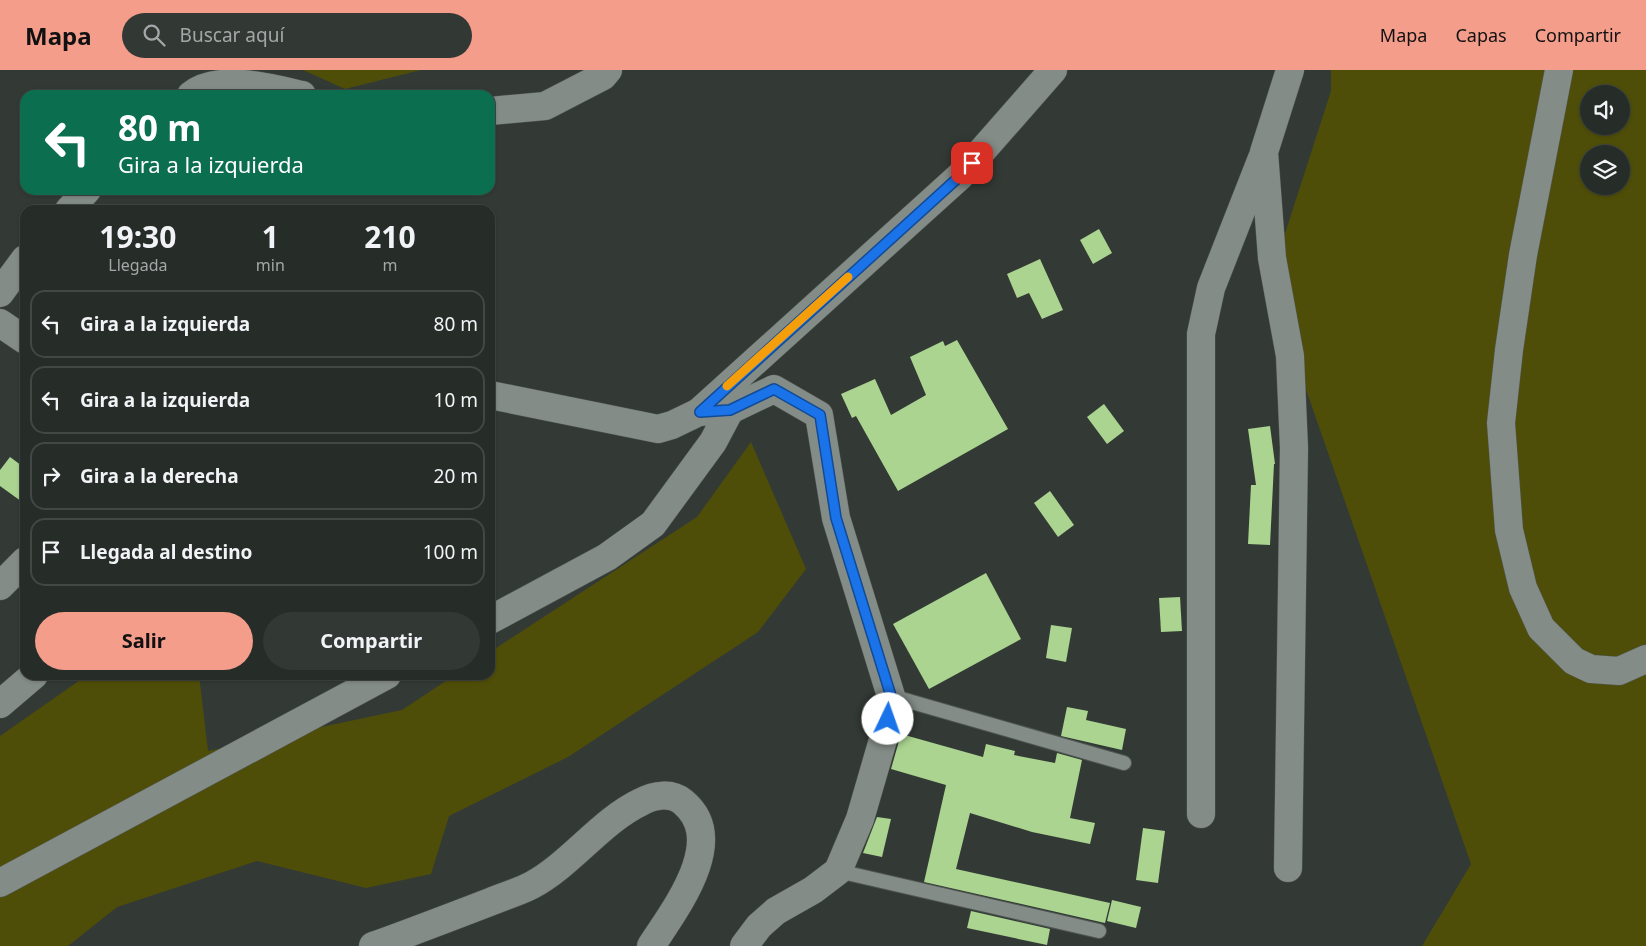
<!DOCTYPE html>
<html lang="es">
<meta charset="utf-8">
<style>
body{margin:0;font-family:"Noto Sans",sans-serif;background:#323834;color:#f1f3f6;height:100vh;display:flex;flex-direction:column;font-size:19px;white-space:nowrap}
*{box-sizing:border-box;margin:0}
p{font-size:16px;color:#a4a7a8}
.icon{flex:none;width:28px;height:28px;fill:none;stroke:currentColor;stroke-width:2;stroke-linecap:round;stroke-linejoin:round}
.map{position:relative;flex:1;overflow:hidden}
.details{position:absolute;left:20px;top:135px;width:475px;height:475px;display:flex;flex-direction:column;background:#262c28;border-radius:15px;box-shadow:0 1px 4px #0004,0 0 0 1px #424845}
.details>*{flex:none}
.hud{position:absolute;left:20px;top:20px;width:475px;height:105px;border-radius:15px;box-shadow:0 1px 4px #0004,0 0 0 1px #424845;background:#0b6e4f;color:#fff;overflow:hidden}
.tools{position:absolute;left:1580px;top:15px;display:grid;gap:10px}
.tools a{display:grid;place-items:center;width:50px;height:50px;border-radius:50%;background:#262c28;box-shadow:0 1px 4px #0004,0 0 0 1px #424845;font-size:25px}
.pin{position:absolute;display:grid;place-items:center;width:42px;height:42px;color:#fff;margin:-21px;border-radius:10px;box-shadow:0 2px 8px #0006}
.me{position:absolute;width:55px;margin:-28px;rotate:3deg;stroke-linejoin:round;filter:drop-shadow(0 0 4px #0008)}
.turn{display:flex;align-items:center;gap:18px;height:105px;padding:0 15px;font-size:22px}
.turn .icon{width:65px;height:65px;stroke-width:2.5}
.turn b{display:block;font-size:35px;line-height:42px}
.eta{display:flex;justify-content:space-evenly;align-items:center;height:85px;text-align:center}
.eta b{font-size:30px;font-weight:700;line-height:35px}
.cta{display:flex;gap:10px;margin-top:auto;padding:10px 15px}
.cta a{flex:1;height:58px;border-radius:30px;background:#f49d8a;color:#111;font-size:20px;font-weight:700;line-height:58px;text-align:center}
.cta a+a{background:#323834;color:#f1f3f6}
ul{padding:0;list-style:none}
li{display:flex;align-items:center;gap:15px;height:68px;margin:0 10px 8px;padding:0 5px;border:2px solid #424845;border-radius:15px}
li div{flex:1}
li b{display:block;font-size:19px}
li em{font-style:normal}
header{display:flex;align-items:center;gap:30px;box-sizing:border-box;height:70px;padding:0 25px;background:#f49d8a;color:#111}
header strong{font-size:24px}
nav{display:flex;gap:28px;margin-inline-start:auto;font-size:18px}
.search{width:350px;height:45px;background:#323834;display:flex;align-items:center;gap:12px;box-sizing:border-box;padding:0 18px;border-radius:28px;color:#a4a7a8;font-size:19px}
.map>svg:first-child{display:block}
.green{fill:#4f4e08;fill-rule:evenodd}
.building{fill:#aad490}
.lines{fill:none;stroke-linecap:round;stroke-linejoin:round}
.service-casing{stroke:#4f5652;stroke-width:16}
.minor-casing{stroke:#4f5652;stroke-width:29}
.service{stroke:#848c87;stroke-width:14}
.minor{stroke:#848c87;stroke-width:28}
.route-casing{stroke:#114b97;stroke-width:12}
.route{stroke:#1a73e8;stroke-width:9}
.slow{stroke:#f59e0b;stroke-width:9}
</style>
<header>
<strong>Mapa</strong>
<div class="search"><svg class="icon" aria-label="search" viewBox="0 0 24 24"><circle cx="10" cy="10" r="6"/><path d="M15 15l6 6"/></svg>Buscar aquí</div>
<nav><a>Mapa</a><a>Capas</a><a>Compartir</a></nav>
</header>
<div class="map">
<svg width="1646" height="876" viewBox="0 0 1646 876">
<rect width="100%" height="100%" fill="#333a35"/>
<g class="green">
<path d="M 303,0 L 421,0 L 345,19 Z"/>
<path d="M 1331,0 L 1646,0 L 1646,876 L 1422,876 L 1471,794 L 1269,213 L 1331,21 ZM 1589,24 L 1621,24 L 1621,56 L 1589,56 ZM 1589,84 L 1621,84 L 1621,116 L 1589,116 Z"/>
<path d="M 751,372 L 806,499 L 758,562 L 568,687 L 449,746 L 431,804 L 366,818 L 257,791 L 117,837 L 68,876 L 0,876 L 0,666 L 76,613 L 84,605 L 199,605 L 208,681 L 402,640 L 455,605 L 490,605 L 490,582 L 697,447 Z"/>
</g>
<g class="building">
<path d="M 1099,159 L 1112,183 L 1093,194 L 1080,170 Z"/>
<path d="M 1040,189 L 1063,240 L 1042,249 L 1029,223 L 1017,228 L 1007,204 Z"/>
<path d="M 957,270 L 1008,359 L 898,421 L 856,346 L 852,348 L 841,324 L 875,309 L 891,345 L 926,325 L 910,287 L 943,271 L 945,276 Z"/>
<path d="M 1104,334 L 1124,361 L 1107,374 L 1087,347 Z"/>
<path d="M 1270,356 L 1275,394 L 1274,394 L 1270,475 L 1248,474 L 1251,415 L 1256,415 L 1248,359 Z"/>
<path d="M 10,387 L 25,398 L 25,434 L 0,416 L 0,400 Z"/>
<path d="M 1050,421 L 1074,455 L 1058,467 L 1034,433 Z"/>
<path d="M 986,503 L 1021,569 L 929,619 L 893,554 Z"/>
<path d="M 1180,527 L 1182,561 L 1161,562 L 1159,528 Z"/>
<path d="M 1051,555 L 1072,558 L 1066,592 L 1046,588 Z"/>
<path d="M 1067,637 L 1088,641 L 1086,650 L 1126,659 L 1122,680 L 1061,666 Z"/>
<path d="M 901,664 L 983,687 L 986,674 L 1015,681 L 1014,685 L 1055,693 L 1057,683 L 1082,690 L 1070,748 L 1095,753 L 1090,774 L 1032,762 L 970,743 L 956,799 L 1110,833 L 1105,853 L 924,812 L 946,715 L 891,699 Z"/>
<path d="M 877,747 L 891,749 L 882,787 L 863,783 Z"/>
<path d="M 1143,758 L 1165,761 L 1158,813 L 1136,810 Z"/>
<path d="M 1112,830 L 1141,837 L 1136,858 L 1107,851 Z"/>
<path d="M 971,841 L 1050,859 L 1047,875 L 967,858 Z"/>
</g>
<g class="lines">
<g class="service-casing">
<g id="service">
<path d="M 891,626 L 1124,693"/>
<path d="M 838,801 L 1099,861"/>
</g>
</g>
<g class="minor-casing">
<g id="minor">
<path d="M 1559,0 L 1523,185 L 1509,280 L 1501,353 L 1509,460 L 1523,518 L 1541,558 L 1574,591 L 1591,599 L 1619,601 L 1646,589"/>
<path d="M 191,25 C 218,3 271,18 302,25"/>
<path d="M 490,41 L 545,36 L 603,6 L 608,0"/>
<path d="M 69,140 L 87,120"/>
<path d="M 0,223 L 25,189"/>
<path d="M 0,253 L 25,270"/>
<path d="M 490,325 L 658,359 L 672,355 L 699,342 L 730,340 L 774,319 L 819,345 L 836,448 L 891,626 L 889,649 L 860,749 L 838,801 L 813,820 L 776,841 L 759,856 L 744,876"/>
<path d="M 699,342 L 960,106 L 1053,0"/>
<path d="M 0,516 L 25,491"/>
<path d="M 490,550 L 607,487 L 653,454 L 713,372 L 730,340"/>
<path d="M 0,634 L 34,605"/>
<path d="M 1201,744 L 1201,264 L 1211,218 L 1262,88"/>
<path d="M 1288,798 L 1294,378 L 1290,286 L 1272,188 L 1264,82 L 1290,0"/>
<path d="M 0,813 L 387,605"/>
<path d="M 373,876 C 412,862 451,847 490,832 C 504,826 519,822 532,815 C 571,794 601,751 641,732 C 654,725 671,722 683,732 C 729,770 675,839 651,876"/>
</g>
</g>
<use href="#service" class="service"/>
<use href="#minor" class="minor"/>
</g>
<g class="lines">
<g class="route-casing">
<path id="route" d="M 888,649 L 891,626 L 836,448 L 820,345 L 774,319 L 730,340 L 700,342 L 960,106 L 972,93"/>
</g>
<use href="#route" class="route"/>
<path class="slow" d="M 727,316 L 848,207"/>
</g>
</svg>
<div class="tools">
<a><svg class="icon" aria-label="sound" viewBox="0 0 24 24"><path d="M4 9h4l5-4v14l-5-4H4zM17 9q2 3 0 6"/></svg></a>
<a><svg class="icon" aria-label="layers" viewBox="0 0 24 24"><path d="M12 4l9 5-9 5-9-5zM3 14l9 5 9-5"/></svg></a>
</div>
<div class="pin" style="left:972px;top:93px;background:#d93025"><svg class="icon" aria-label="arrive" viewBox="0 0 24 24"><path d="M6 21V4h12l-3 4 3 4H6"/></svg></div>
<svg class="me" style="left:888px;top:649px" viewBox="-20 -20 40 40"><circle r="19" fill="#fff"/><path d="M0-13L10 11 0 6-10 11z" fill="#1a73e8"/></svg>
<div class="hud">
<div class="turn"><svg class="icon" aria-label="left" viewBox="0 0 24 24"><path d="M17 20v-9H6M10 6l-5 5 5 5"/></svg><div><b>80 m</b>Gira a la izquierda</div></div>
</div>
<section class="details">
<div class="eta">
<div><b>19:30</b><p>Llegada</p></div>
<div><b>1</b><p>min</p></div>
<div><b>210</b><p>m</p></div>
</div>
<ul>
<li><svg class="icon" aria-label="left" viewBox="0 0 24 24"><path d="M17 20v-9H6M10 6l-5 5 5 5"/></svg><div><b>Gira a la izquierda</b></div><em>80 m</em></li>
<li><svg class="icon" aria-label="left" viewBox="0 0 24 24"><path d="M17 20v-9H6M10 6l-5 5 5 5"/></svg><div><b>Gira a la izquierda</b></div><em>10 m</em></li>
<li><svg class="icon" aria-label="right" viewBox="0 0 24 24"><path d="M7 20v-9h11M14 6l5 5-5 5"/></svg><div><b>Gira a la derecha</b></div><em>20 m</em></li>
<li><svg class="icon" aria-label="arrive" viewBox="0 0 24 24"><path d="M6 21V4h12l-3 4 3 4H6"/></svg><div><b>Llegada al destino</b></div><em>100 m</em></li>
</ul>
<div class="cta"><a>Salir</a><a>Compartir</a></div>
</section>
</div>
